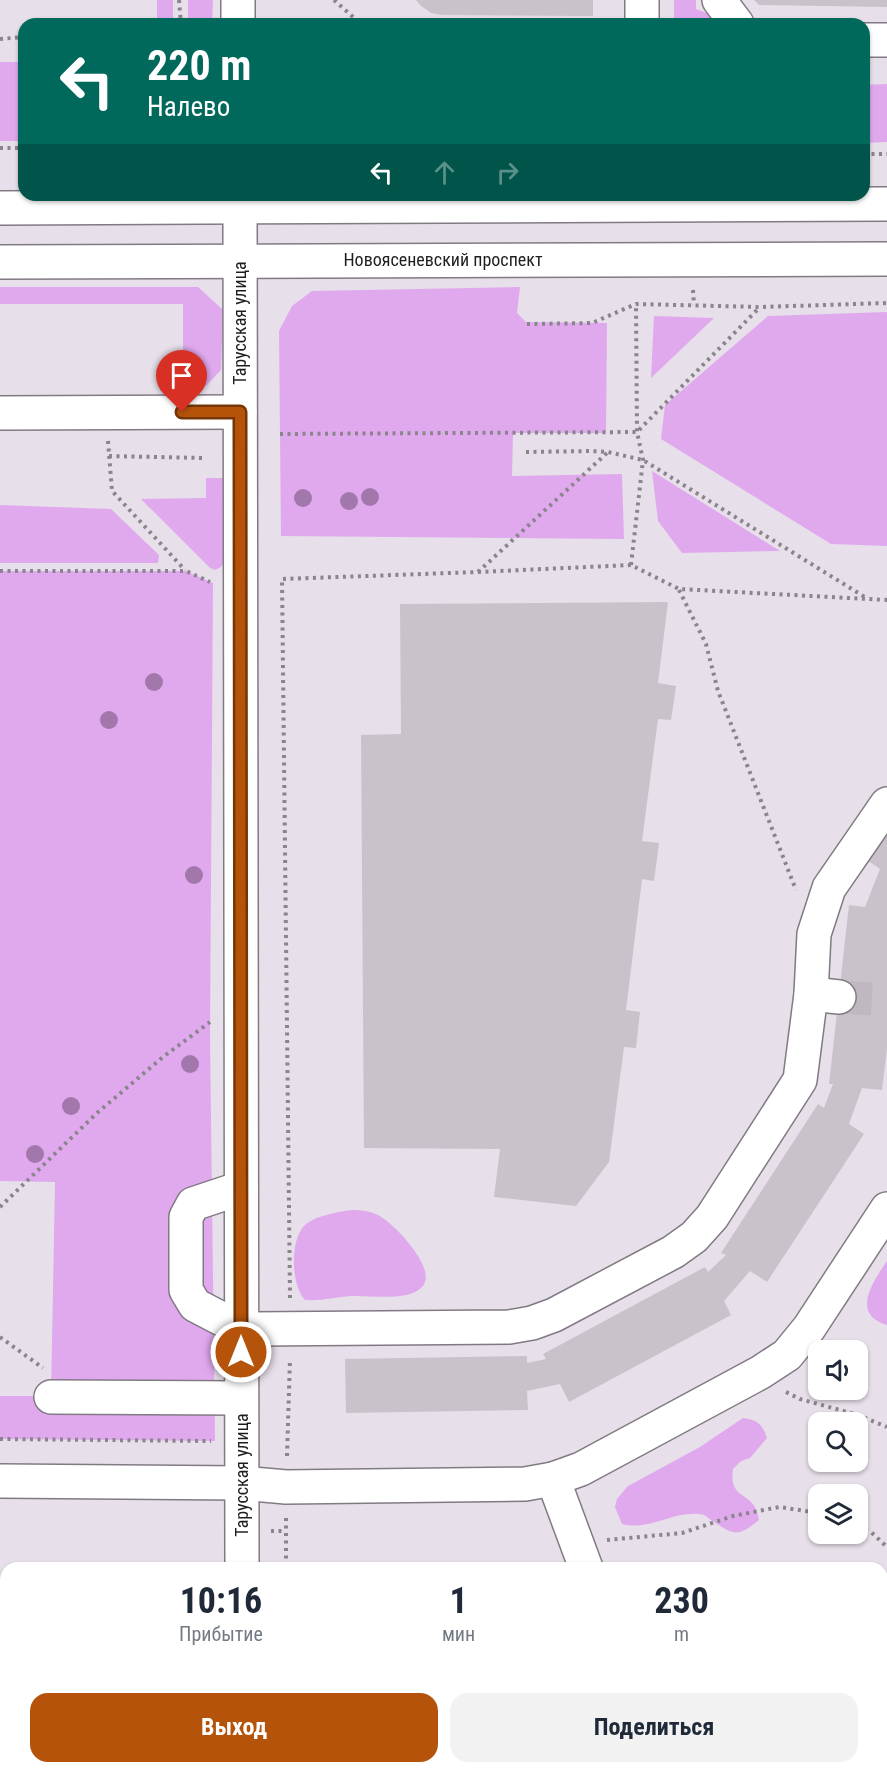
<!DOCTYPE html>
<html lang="ru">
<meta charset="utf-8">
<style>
body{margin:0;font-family:"Roboto Condensed",sans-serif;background:#f2f2f3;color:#1f2937;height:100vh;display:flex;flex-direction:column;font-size:22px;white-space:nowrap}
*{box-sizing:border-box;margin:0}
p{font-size:20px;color:#747a83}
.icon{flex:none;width:33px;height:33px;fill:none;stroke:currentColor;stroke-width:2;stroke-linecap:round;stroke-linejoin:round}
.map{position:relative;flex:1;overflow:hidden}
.details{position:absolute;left:0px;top:1562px;width:888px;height:212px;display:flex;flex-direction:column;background:#fff;border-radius:18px 18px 0 0;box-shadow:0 2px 4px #0004}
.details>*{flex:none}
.hud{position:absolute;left:18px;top:18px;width:852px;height:183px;border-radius:18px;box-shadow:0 2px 4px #0004;background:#00695c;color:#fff;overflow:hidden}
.controls{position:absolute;left:808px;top:1340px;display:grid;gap:12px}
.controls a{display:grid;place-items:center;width:60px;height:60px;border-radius:12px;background:#fff;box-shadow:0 2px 4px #0004;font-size:30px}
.pin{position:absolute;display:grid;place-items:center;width:51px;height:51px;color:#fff;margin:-62px -26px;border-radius:50% 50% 50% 0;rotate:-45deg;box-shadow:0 0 6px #0007}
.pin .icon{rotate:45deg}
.me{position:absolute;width:66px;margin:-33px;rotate:0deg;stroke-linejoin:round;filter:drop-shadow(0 0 4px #0008)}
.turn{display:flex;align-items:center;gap:21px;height:126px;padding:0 30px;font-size:27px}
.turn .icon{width:78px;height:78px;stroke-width:2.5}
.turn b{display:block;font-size:42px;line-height:51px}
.lanes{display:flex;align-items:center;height:57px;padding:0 30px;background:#0003;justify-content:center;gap:30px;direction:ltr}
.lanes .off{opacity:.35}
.eta{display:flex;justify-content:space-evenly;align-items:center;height:102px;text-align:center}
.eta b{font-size:36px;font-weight:700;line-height:42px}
.action{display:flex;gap:12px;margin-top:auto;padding:12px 30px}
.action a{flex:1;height:69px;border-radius:18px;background:#b45309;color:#fff;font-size:24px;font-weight:700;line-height:69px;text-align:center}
.action a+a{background:#f2f2f3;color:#1f2937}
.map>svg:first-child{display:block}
.green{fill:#e0a9ee}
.building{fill:#c9c2cb}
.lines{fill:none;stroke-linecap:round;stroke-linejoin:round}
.minor-tunnel{stroke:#bfb8c1;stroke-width:33;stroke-dasharray:33 16;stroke-linecap:butt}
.minor-casing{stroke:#817a83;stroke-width:36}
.major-casing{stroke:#817a83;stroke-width:36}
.path{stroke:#8a858c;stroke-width:4;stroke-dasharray:3 4.5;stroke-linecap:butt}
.minor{stroke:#fff;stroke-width:33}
.major{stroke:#fff;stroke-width:33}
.tree{fill:#a278ac}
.route-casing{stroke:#753606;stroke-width:15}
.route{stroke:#b45309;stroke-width:10}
.labels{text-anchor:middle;stroke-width:5;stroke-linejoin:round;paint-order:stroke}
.street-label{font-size:18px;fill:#1f1d20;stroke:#fff}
</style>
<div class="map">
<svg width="887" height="1772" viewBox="0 0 887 1772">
<rect width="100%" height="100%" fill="#e7dfe9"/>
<g class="green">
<rect x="157" y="0" width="16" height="21"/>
<path d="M 188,0 L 213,0 L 212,24 L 188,24 Z"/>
<path d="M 674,0 L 696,0 L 696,9 L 728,21 L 730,24 L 674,24 Z"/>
<rect x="0" y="62" width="24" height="79"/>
<path d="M 887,84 L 887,142 L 864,143 L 864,85 Z"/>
<path d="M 0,287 L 198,287 L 223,310 L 221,370 L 206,386 L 183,382 L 183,304 L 0,304 Z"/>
<path d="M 520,287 L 517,313 L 526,322 L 607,323 L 606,433 L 513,433 L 512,476 L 622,474 L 624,539 L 281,536 L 279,331 L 292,306 L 312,291 Z"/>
<path d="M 887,312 L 887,546 L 831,544 L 661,439 L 665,405 L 768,316 Z"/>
<path d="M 654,316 L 714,318 L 651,378 Z"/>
<path d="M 652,471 L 780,551 L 682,553 L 658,521 Z"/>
<path d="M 206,478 L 223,478 L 225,560 L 221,567 L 215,570 L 210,568 L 141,499 L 206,498 Z"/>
<path d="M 0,505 L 111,509 L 159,555 L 158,563 L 0,563 Z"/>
<path d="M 0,571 L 186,571 L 213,583 L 210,1036 L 215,1441 L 0,1439 L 0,1396 L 51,1396 L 55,1182 L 0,1181 Z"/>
<path d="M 352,1210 C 361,1210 370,1211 378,1215 C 394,1223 439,1270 422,1287 C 408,1302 370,1295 351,1296 C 336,1297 321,1301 305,1300 C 291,1285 289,1239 306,1224 C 318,1215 337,1212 352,1210 Z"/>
<path d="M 887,1261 L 887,1325 C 850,1314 873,1282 887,1261 Z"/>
<path d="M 743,1418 C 758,1420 762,1424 767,1438 L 750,1458 L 741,1461 L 733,1469 C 728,1503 755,1489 759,1520 C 737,1538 734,1535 711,1520 C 707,1517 704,1514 699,1514 C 672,1511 650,1531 622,1524 L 615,1507 L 617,1499 L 628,1486 L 700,1447 Z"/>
<rect x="576" y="1767" width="47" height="5"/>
</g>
<g class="building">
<path d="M 416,0 L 593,0 L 593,16 L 442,15 L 431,13 L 421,6 Z"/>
<path d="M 754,0 L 887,0 L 887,7 L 759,5 Z"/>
<path d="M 668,602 L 658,683 L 676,686 L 671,720 L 658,719 L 642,841 L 659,843 L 654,881 L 642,879 L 626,1010 L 640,1012 L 636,1048 L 624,1047 L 609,1162 L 576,1206 L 494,1197 L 500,1149 L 364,1148 L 361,735 L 401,734 L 400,604 Z"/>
<path d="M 887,825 L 887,1048 L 882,1090 L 862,1088 L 849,1124 L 864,1134 L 767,1282 L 750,1271 L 724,1301 L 731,1315 L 569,1402 L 560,1384 L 527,1391 L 528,1410 L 346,1413 L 345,1359 L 527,1356 L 527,1363 L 546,1359 L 543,1354 L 705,1267 L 708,1272 L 726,1255 L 721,1253 L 818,1104 L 824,1108 L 833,1084 L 829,1084 L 849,905 L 865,907 L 880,869 L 864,858 Z"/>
<path d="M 819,1426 L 819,1458 L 817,1459 L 815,1427 Z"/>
<rect x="0" y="1586" width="6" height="171"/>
<path d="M 64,1767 L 157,1767 L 158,1772 L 64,1772 Z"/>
<path d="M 389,1767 L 524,1767 L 527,1772 L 386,1772 Z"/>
<rect x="738" y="1767" width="89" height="5"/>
</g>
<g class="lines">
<path class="minor-tunnel" d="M 839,997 L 887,1000"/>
<g class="minor-casing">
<g id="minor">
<path d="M 719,0 L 737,24"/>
<path d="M 642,24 L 642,0"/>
<path d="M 864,40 L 887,40"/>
<path d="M 0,413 L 240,412"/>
<path d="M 811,994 L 839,997"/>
<path d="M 241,1188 L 193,1204 L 186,1217 L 186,1290 L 195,1305 L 241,1329 L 509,1327 L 532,1323 L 554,1315 L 673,1252 L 694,1237 L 712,1217 L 800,1080 L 811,994 L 814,934 L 829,888 L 887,804"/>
<path d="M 51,1397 L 241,1398"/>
<path d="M 553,1479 L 586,1568"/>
<path d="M 0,1481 L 242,1483 L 286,1487 L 525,1484 L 553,1479 L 581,1469 L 761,1372 L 787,1355 L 809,1328 L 887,1209"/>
<path d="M 362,1767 L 362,1772"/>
<path d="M 534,1767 L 534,1772"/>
<path d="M 689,1767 L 689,1772"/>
<path d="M 854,1767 L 854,1772"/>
</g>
</g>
<g class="major-casing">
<g id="major">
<path d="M 238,0 L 238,24"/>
<path d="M 240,195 L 242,1568"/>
<path d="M 0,208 L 887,204"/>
<path d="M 0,262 L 887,259"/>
<path d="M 242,1767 L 242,1772"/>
</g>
</g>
<g class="path">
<path d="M 179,0 L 181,24"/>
<path d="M 334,0 L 361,24"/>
<path d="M 0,39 L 24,37"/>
<path d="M 0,148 L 24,148"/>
<path d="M 864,154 L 887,154"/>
<path d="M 693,290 L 694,305"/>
<path d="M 527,324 L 592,323 L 636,304 L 760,307 L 887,303"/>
<path d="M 280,434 L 637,432 L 760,307"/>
<path d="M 108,441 L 112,491 L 185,570"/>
<path d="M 526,452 L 591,451 L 608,452 L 643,460 L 868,599"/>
<path d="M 109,456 L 203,458"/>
<path d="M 631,565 L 643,460 L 637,432 L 636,304"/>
<path d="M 0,571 L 186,571 L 210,582"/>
<path d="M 478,572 L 631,565 L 679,589 L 887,600"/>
<path d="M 679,590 L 706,644 L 718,691 L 796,890"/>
<path d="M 0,1207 L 97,1113 L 163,1057 L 210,1022"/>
<path d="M 290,1298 L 282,579 L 478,572 L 608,452"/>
<path d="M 0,1337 L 43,1368"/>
<path d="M 786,1392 L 800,1399 L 858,1415 L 887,1427"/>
<path d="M 0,1439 L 211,1441"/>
<path d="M 287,1456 L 290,1359"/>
<path d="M 286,1518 L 286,1568"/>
<path d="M 858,1527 L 871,1532 L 887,1547"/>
<path d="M 271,1531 L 286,1531"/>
<path d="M 607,1540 L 682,1533 L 733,1516 L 779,1507 L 819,1513"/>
<path d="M 286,1767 L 286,1772"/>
</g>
<use href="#minor" class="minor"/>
<use href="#major" class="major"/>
</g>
<g class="tree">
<circle cx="370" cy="497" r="9"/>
<circle cx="303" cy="498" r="9"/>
<circle cx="349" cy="501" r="9"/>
<circle cx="154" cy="682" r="9"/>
<circle cx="109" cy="720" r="9"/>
<circle cx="194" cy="875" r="9"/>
<circle cx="190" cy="1064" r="9"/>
<circle cx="71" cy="1106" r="9"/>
<circle cx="35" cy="1154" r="9"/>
</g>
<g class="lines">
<g class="route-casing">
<path id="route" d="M 182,412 L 240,412 L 241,1352"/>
</g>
<use href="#route" class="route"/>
</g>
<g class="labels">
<g class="street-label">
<text x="443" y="266">Новоясеневский проспект</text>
<text transform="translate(240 323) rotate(-90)" y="6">Тарусская улица</text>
<text transform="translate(242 1475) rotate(-90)" y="6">Тарусская улица</text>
</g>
</g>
</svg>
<div class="controls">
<a><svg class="icon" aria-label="sound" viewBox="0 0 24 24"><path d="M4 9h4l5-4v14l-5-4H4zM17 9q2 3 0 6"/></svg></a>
<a><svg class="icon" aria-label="search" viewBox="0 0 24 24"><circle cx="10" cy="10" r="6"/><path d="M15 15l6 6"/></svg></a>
<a><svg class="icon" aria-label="layers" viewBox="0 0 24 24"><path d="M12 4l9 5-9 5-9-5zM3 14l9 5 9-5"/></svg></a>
</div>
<div class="pin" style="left:182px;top:412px;background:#d93025"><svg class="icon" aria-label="arrive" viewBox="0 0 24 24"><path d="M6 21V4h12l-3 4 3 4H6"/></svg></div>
<svg class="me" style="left:241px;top:1352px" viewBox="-20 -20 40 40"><circle r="17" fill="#b45309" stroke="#fff" stroke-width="3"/><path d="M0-11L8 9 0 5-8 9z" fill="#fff"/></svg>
<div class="hud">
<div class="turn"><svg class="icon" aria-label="left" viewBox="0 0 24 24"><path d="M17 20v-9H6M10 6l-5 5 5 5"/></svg><div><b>220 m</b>Налево</div></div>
<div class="lanes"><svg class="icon" aria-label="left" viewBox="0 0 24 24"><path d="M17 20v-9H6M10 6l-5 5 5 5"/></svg><svg class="icon off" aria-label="ahead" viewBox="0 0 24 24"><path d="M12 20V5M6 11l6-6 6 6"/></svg><svg class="icon off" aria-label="right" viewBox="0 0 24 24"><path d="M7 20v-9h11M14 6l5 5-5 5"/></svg></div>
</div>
<section class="details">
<div class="eta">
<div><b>10:16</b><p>Прибытие</p></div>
<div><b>1</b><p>мин</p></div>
<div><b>230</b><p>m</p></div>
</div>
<div class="action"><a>Выход</a><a>Поделиться</a></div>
</section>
</div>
